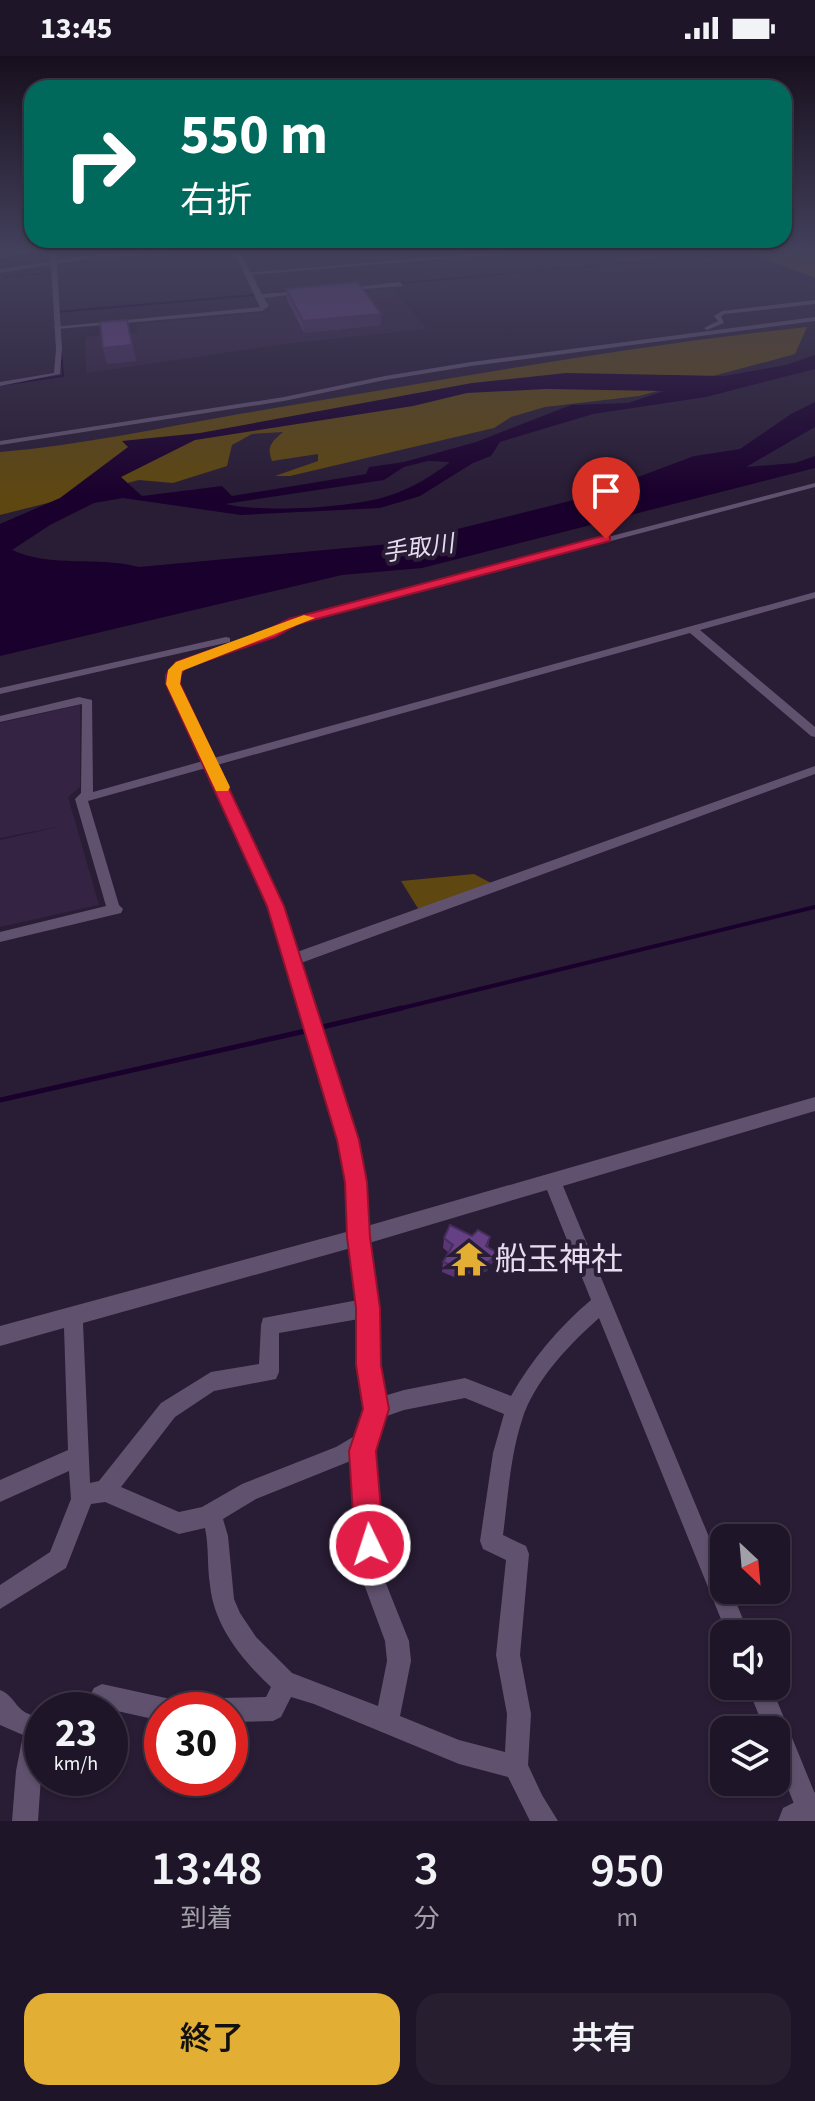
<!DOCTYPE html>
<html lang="ja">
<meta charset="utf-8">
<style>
body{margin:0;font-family:"Source Sans 3","Noto Sans JP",sans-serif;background:#271e30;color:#f1f3f6;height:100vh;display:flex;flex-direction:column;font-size:30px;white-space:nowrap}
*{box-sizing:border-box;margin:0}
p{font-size:26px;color:#a19fa8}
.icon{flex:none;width:44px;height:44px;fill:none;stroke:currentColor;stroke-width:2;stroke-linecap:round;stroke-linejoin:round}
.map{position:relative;height:1765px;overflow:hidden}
.drawer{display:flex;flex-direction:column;background:#1f1528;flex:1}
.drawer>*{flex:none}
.top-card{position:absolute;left:24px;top:24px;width:768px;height:168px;border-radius:24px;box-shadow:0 2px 6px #0004,0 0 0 2px #3c3445;background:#00695c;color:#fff;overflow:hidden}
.needle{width:52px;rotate:154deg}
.controls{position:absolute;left:710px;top:1468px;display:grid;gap:16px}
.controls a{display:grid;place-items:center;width:80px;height:80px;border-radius:16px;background:#1f1528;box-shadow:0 2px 6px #0004,0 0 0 2px #3c3445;font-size:40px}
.speed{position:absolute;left:24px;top:1636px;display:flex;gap:16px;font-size:40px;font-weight:700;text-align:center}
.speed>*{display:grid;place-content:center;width:104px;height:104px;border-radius:50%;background:#1f1528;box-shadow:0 2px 6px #0004,0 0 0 2px #3c3445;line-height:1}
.speed small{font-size:20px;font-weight:400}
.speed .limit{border:12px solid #d22;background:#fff;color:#111}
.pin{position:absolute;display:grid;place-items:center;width:68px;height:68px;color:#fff;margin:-82px -34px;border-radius:50% 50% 50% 0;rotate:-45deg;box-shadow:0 0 8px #0007}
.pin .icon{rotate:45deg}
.me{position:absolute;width:88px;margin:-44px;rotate:356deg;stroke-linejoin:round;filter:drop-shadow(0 0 6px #0008)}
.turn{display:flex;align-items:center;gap:28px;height:168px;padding:0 24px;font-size:36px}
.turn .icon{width:104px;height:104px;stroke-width:2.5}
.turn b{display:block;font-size:56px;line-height:68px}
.eta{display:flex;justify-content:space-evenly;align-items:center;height:136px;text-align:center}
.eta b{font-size:48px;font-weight:600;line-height:56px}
.primary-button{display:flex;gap:16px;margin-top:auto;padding:16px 24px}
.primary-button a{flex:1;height:92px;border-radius:24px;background:#e2ae34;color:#111;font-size:32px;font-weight:600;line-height:92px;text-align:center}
.primary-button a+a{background:#271e30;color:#f1f3f6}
.status{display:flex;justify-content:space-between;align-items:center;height:56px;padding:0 40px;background:#1f1528;direction:ltr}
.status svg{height:22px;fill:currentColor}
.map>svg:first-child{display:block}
.built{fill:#342342}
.green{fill:#5e4710}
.water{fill:#1a002c;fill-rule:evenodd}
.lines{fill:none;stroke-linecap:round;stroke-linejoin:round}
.stream-far2{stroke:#1a002c;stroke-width:2}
.stream-far1{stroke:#1a002c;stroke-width:4}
.stream{stroke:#1a002c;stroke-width:5}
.canal{fill:#1a002c;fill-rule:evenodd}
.minor{fill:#60516e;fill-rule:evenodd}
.tertiary{fill:#60516e;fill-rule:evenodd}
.secondary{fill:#60516e;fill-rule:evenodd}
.wall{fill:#583772}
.shaded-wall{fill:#472d5d}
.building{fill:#664085;stroke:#472d5d;stroke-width:2}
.route{fill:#e11d48;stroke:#92132f;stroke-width:2}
.slow{fill:#f59e0b}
.labels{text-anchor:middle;stroke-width:8;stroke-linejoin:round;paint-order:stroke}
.far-water-label{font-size:24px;font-style:italic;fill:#e7ddf1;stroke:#291c35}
.near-poi-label{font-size:32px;fill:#e5dced;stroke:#291c35;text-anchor:start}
</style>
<div class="status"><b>13:45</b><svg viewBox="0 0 49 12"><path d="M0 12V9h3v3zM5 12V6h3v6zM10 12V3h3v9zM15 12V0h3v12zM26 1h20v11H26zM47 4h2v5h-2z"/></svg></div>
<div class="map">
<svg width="815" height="1765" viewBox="0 0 815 1765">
<rect width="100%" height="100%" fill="#291c35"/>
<g class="built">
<path d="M 391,232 L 427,273 L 285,288 L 86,317 L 85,281 L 137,276 L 136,268 L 271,256 L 266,242 Z"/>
<path d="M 80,649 L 80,731 L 68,741 L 99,849 L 0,871 L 0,784 L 62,770 L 0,782 L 0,667 Z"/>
</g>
<g class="green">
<path d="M 762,194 L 815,194 L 815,222 L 748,196 Z"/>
<path d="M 807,271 L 795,298 L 639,340 L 545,351 L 511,361 L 494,372 L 290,420 L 275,420 L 318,405 L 318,398 L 272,405 C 266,390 272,386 283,376 L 252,378 L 232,389 L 227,410 L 173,427 L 139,424 L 0,459 L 0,396 C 82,389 164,371 245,357 C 432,326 619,291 807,271 Z"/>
<path d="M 474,818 L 491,827 L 419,854 L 401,825 Z"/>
</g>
<path class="water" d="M 815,299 L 815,313 L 706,341 L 593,358 L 500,386 L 491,400 L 473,407 L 420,440 L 380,452 L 241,459 L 123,442 L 94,447 L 50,469 L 12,494 C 51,512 98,500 139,511 L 401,487 L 582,442 L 694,400 L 740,393 L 791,358 L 815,346 L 815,371 L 746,411 L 795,407 L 815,400 L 815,412 L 422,512 L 342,519 L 0,600 L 0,468 L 60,442 L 128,391 L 122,385 L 200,377 L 472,327 L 566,317 L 724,320 L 786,309 ZM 546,333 L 664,335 L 628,347 L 571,349 L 476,386 L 404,406 L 369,411 L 366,418 L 232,440 L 222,430 L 142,440 L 121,421 L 195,384 L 413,350 L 467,337 ZM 428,405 L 450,406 C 432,420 412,432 391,439 C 354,452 263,457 225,448 L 384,424 L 404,411 Z"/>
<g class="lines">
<path class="stream-far2" d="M 0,329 L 63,320 L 61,294"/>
<path class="stream-far1" d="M 394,954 L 815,851"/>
<g class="stream">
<path d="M 318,972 L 402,952"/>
<path d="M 0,1044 L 310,974"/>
</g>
<g class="canal">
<path d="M 300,194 L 320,194 L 245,201 L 243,200 Z"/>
<path d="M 738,194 L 747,194 L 740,199 L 661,206 L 659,205 L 738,197 Z"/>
<path d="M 655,204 L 657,206 L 531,216 L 529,215 Z"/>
<path d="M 525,215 L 527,217 L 350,232 L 348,231 Z"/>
<path d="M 51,216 L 53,218 L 7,221 L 5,220 Z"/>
<path d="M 300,234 L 302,236 L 263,239 L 261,238 Z"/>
<path d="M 255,238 L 257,240 L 58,257 L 55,255 Z"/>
</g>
<g class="minor">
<path d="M 27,194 L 40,194 L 0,202 L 0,198 Z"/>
<path d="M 50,194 L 56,194 L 62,293 L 60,318 L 0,330 L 0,326 L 54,317 L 56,293 Z"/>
<path d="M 189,194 L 217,194 L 77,203 L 80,201 Z"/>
<path d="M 522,194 L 546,194 L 247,219 L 244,217 Z"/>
<path d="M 638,194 L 671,194 L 669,196 Z"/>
<path d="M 815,244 L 815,248 L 725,258 L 721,260 L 724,267 L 707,274 L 704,272 L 718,265 L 714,260 L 722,255 Z"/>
<path d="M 815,261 L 815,265 L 471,310 L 385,324 L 284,345 L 0,389 L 0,385 L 284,341 L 385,320 L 471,306 Z"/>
<path d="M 815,427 L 815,431 L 298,568 L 274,580 L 185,611 L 178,619 L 178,627 L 214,702 L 815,536 L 815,542 L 700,574 L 815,671 L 815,681 L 811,680 L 690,577 L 217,709 L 283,850 L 297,896 L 815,710 L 815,718 L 301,907 L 356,1084 L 365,1126 L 367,1170 L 815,1041 L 815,1055 L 563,1130 L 724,1517 L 724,1534 L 731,1534 L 749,1578 L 727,1578 L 599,1262 C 569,1289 534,1325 522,1364 C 510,1401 508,1441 503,1479 L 526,1490 L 529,1498 L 520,1599 L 531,1658 L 528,1709 L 542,1739 L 558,1765 L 530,1765 L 508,1721 L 459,1708 L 314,1648 L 291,1641 L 281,1661 L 273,1665 L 230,1666 L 230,1654 L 208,1654 L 212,1646 L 220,1642 L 266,1641 L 271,1631 C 242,1604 214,1570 210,1529 C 207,1510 209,1491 205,1472 L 179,1478 L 105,1446 L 91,1448 L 66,1512 L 0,1553 L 0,1529 L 50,1496 L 71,1443 L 69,1415 L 0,1446 L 0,1424 L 68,1394 L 64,1272 L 0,1290 L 0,1270 L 350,1175 L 347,1126 L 340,1084 L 269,850 L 206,712 L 88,745 L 119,849 L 123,853 L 121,857 L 0,886 L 0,876 L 106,850 L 75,743 L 81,737 L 82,648 L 0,666 L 0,660 L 79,641 L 92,644 L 93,736 L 203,705 L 168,627 L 168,619 L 177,607 L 281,569 L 281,566 ZM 547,1134 L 591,1244 C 559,1271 532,1303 511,1340 L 465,1322 L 404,1334 L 384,1340 L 379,1309 L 377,1252 L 369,1187 ZM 351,1192 L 358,1244 L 263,1262 L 261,1269 L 259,1308 L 211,1316 L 161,1347 L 99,1425 L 90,1427 L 83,1267 ZM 359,1263 L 359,1309 L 366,1353 L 358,1378 L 336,1391 L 242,1428 L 202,1451 L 179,1456 L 121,1431 L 175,1361 L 214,1335 L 276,1323 L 279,1316 L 279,1277 ZM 465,1342 L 504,1358 L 493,1397 L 480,1485 L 483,1493 L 506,1504 L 496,1599 L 507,1658 L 505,1696 L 459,1684 L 400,1660 L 411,1605 L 409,1585 L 383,1520 L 373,1395 L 384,1361 L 404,1354 ZM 353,1404 L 361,1520 L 385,1585 L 387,1605 L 378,1650 L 292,1617 L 256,1581 L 240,1557 L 234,1543 L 228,1480 L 223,1463 L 256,1443 Z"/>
<path d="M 226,581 L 230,582 L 230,586 L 0,638 L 0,632 Z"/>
<path d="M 102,1628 L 166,1642 L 174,1646 L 178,1654 L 162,1654 L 162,1665 L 108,1653 L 82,1654 L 94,1632 Z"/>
<path d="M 747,1630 L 771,1630 L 815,1738 L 815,1765 L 801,1765 L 776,1703 L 776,1674 L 765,1674 Z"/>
<path d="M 0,1634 C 19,1642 13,1658 42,1661 L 42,1706 L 38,1765 L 12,1765 L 16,1715 L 23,1679 L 0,1669 Z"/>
</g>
<g class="tertiary">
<path d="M 127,194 L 144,194 L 0,217 L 0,213 Z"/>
<path d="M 233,194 L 239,194 L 262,238 L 310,234 L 314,236 L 264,242 L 269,250 L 262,255 L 57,273 L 53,271 L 260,251 Z"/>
<path d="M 400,226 L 403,230 L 339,235 L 335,233 Z"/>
</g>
<path class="secondary" d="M 815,1736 L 815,1765 L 778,1765 L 783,1752 Z"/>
</g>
<g class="wall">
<path d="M 286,233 L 381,269 L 304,277 L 287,244 Z"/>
<path d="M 472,1180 L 490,1181 L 488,1191 L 496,1196 L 493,1206 L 487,1215 L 475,1220 L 461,1215 L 454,1221 L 442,1216 L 443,1206 L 449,1197 L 443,1192 L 444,1182 Z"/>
</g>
<g class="shaded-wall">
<path d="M 381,258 L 381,269 L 304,277 L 303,265 Z"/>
<path d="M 131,279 L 136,305 L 107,308 L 103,292 Z"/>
<path d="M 496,1196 L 493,1206 L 487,1215 L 475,1220 L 477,1210 Z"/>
<path d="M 462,1205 L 461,1215 L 454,1221 L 456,1211 Z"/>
</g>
<g class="building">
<path d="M 358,226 L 381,258 L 303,265 L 286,233 Z"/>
<path d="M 127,264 L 132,289 L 103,292 L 100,266 Z"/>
<path d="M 450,1169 L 472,1180 L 478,1174 L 490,1181 L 486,1190 L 496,1196 L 490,1205 L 477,1210 L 462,1205 L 456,1211 L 443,1206 L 453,1189 L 444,1182 Z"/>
</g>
<linearGradient id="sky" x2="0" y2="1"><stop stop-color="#170f1d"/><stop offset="0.44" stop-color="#43405c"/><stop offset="1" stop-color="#43405c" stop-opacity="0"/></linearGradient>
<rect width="815" height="441" fill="url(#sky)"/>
<path class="route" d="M 606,479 L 610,480 L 610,485 L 298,568 L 275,581 L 185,612 L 180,620 L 180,628 L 284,850 L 359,1084 L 367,1126 L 370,1181 L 380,1252 L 381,1309 L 389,1353 L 376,1395 L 384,1489 L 380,1499 L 370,1503 L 360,1499 L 355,1489 L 349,1395 L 363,1353 L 356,1309 L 356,1252 L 347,1181 L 345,1126 L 337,1084 L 267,850 L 166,628 L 166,619 L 176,606 L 266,575 L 289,563 Z"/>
<path class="slow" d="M 304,559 L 315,562 L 182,615 L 180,628 L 230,731 L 228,735 L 216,735 L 166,628 L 168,614 L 176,606 Z"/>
<defs>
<g id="temple-bare" transform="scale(2.76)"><path d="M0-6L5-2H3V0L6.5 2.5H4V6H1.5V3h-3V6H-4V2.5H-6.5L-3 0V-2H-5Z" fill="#e2ae34" stroke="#291c35" stroke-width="2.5" paint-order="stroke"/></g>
</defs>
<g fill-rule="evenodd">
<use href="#temple-bare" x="469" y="1203"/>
</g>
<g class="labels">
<g class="far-water-label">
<text transform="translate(418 492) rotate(-8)" y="8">手取川</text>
</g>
<g class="near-poi-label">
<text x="495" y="1214">船玉神社</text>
</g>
</g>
</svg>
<div class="controls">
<a><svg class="needle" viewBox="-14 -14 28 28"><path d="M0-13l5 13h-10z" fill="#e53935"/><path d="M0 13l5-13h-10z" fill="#a19fa8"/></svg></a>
<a><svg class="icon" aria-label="sound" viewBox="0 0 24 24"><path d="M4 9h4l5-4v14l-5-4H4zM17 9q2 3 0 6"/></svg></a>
<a><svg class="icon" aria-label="layers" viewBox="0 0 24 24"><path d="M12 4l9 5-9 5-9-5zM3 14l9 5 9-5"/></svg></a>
</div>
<div class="speed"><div>23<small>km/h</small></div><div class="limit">30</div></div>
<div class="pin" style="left:606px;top:483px;background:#d93025"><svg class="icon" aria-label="arrive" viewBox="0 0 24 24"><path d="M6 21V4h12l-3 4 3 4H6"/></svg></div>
<svg class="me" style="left:370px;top:1489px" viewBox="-20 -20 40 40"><circle r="17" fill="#e11d48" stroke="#fff" stroke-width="3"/><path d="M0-11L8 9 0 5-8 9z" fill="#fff"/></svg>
<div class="top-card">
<div class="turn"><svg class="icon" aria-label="right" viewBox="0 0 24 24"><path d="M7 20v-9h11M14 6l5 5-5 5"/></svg><div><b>550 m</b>右折</div></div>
</div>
</div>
<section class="drawer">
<div class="eta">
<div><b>13:48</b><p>到着</p></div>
<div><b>3</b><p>分</p></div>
<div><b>950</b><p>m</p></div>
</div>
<div class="primary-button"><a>終了</a><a>共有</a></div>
</section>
